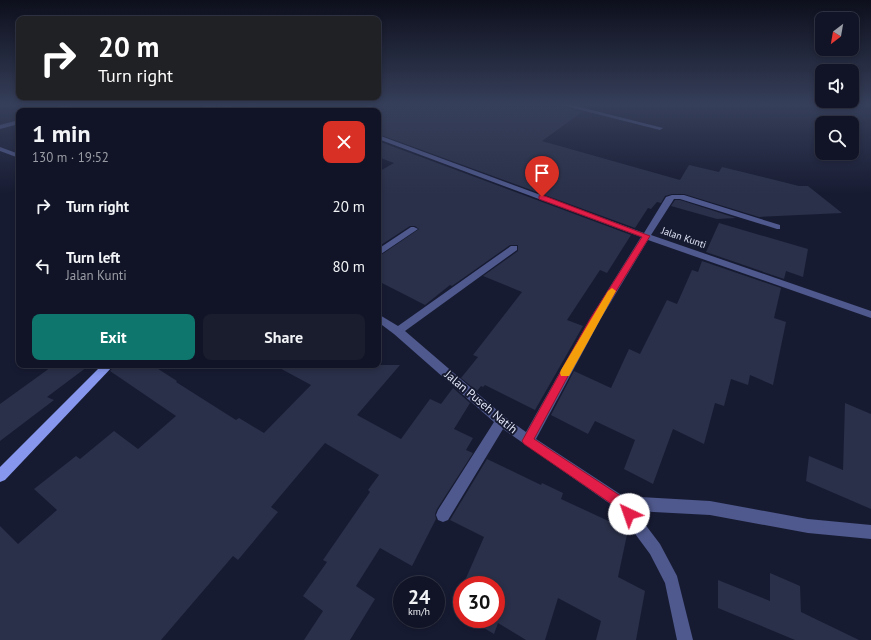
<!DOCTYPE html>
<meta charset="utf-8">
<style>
body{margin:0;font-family:"PT Sans",sans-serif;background:#1a1d2e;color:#f1f3f6;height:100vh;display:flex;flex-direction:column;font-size:15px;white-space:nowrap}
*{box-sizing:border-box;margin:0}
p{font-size:13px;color:#9c9ea7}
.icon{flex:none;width:22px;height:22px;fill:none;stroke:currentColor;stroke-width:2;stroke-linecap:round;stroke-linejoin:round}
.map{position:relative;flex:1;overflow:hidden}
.panel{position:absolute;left:16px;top:108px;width:365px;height:260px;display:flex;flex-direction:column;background:#111426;border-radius:8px;box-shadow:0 2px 6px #0003,0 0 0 1px #303343}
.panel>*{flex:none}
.guide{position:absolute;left:16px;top:16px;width:365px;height:84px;border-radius:8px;box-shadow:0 2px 6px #0003,0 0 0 1px #303343;background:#202124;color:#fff;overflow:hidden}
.needle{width:26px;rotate:211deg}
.fabs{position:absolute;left:815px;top:12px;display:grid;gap:8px}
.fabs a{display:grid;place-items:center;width:44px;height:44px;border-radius:8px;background:#111426;box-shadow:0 2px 6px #0003,0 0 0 1px #303343;font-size:20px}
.speed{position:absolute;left:393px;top:576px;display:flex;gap:8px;font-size:20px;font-weight:700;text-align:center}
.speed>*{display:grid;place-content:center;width:52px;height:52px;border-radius:50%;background:#111426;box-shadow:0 2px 6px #0003,0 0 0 1px #303343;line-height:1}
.speed small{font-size:10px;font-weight:400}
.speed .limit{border:6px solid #d22;background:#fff;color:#111}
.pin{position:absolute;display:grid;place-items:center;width:34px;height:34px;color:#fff;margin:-41px -17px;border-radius:50% 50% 50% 0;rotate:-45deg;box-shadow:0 0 4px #0007}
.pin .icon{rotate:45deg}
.me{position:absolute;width:44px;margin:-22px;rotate:318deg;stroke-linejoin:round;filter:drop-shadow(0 0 3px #0008)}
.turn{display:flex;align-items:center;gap:14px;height:84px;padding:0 16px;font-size:18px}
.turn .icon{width:52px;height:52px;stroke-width:2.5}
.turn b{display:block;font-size:28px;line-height:34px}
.round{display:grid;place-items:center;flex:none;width:42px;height:42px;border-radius:8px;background:#1a1d2e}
.overview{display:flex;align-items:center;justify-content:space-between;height:68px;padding:0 16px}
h1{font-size:24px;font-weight:700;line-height:30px}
.primary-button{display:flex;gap:8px;margin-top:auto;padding:8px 16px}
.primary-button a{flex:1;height:46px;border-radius:8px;background:#0f766e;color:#fff;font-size:16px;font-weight:700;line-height:46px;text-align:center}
.primary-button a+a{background:#1a1d2e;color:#f1f3f6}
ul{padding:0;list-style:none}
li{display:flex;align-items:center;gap:12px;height:60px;padding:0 16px}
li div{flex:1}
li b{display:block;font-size:15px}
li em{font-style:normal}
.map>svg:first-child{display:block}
.building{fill:#2a3049}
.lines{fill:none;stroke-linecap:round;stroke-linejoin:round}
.minor{fill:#4f598d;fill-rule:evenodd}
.major{fill:#8697ed;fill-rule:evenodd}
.route{fill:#e11d48;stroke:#92132f}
.slow{fill:#f59e0b}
.labels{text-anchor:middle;stroke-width:4;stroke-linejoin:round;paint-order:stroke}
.street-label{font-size:10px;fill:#e2e6f7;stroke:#171b32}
.near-street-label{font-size:12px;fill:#e2e6f7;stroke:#171b32}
</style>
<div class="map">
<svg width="871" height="640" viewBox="0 0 871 640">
<rect width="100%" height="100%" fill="#171b32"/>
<g class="building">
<path d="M 378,104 L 556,104 L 582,112 L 542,141 L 680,180 L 689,165 L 719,172 L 722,167 L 799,186 L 808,186 L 842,213 L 759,217 L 684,194 L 672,194 L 665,196 L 661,203 L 657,202 L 651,209 L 648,208 L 635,228 L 378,134 Z"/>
<path d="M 378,141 L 631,235 L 607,273 L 600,270 L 567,320 L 583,326 L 535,410 L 485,385 L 483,387 L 481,386 L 477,391 L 461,378 L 478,357 L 473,355 L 522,292 L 483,276 L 518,251 L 518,245 L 510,245 L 452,286 L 450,285 L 425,305 L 378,281 L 378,257 L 419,229 L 415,226 L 410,226 L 378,247 L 378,172 L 394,163 L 378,157 Z"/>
<path d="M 675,200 L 680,200 L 736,218 L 717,219 L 671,206 Z"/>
<path d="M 719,223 L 808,249 L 803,277 L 786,271 L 784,279 L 706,252 Z"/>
<path d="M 702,261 L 781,288 L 774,318 L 786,322 L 773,385 L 750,375 L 748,385 L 731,379 L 724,406 L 715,403 L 704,444 L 673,429 L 653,484 L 624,469 L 635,440 L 595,421 L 588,434 L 551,415 L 574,371 L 611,388 L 629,349 L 640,354 L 667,300 L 677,304 L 692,270 L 698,272 Z"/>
<path d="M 54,365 L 86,365 L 87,367 L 47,397 L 54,400 L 0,441 L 0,404 Z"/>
<path d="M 115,365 L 152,365 L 177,381 L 176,382 L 236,420 L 239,418 L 264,433 L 311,385 L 274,365 L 400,365 L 357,415 L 401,439 L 430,399 L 441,404 L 453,388 L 470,403 L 454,429 L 473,438 L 466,450 L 473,453 L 437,509 L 435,514 L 436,519 L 412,566 L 380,548 L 356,586 L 375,599 L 350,640 L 304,640 L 323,611 L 303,596 L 327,562 L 323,560 L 370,492 L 368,490 L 379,475 L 325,443 L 271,507 L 278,512 L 238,560 L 233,556 L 161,640 L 0,640 L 0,526 L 18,544 L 57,510 L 34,489 L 76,456 L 80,459 L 114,431 L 138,449 L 176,416 L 110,371 Z"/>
<path d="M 845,403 L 871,414 L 871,509 L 806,481 L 809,456 L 843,470 Z"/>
<path d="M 487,459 L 541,485 L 542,483 L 563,493 L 561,499 L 628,530 L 618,577 L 645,591 L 636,640 L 596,640 L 601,621 L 558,598 L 545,640 L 526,640 L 498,623 L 494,634 L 469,619 L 496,619 L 496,585 L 463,585 L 484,537 L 450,520 Z"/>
<path d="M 770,573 L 800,586 L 801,612 L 859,640 L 795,640 L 718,608 L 718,580 L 770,601 Z"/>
<path d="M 462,588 L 462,615 L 453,609 Z"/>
</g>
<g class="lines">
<g class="minor">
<path d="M 65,104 L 74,104 L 57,111 L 49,111 Z"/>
<path d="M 200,104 L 209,104 L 220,108 L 228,104 L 236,104 L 225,110 L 226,111 L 218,111 Z"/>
<path d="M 557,104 L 568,104 L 663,128 L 660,130 Z"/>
<path d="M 19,120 L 19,124 L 0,129 L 0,125 Z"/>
<path d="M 378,135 L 644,233 L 666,197 L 672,195 L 684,195 L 780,225 L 780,229 L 777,229 L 680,199 L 674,199 L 651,235 L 871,311 L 871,318 L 648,240 L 600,320 L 536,439 L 623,496 L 710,501 L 808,519 L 871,525 L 871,539 L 808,533 L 710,515 L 635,511 L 660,544 L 677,576 L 693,640 L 677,640 L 665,583 L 650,554 L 616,508 L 503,429 L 448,520 L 443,522 L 438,520 L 436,515 L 438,510 L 494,422 L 394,334 L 378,322 L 378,314 L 398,326 L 511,246 L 517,246 L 517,250 L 405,331 L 505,417 L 526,432 L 591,317 L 641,237 L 378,139 Z"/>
<path d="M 0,147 L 19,154 L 19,158 L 0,151 Z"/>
<path d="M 411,227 L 414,227 L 418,229 L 378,256 L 378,249 Z"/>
</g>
<g class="major">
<path d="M 369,104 L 375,104 L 368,111 L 362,111 Z"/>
<path d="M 102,365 L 114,365 L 5,480 L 0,482 L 0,467 Z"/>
</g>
</g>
<linearGradient id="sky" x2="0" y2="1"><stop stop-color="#0d0f1c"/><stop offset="0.54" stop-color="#363f5a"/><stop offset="1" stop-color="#363f5a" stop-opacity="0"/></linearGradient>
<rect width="871" height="194" fill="url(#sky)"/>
<path class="route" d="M 542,195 L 650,236 L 599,319 L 534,439 L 625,499 L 636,514 L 634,519 L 629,521 L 625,519 L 616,507 L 524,444 L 522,441 L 590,319 L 642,237 L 539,199 L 539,196 Z"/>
<path class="slow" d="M 612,288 L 616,291 L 569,376 L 561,376 L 560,373 L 561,370 L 608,291 Z"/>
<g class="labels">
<g class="street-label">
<text transform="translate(684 237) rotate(19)" y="4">Jalan Kunti</text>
</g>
<g class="near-street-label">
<text transform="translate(481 402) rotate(40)" y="4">Jalan Puseh Natih</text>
</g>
</g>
</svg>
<div class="fabs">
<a><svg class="needle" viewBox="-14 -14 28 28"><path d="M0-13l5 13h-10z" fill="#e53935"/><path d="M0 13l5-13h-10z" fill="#9c9ea7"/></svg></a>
<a><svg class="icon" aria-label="sound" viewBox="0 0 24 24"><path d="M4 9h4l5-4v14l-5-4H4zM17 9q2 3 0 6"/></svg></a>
<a><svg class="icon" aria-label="search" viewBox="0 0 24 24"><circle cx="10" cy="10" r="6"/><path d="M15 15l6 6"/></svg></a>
</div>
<div class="speed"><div>24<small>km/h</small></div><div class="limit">30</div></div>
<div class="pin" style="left:542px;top:197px;background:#d93025"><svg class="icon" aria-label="arrive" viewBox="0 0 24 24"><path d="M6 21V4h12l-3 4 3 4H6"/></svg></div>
<svg class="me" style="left:629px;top:514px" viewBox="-20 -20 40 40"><circle r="19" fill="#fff"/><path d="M0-13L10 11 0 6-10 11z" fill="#e11d48"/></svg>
<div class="guide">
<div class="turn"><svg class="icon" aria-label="right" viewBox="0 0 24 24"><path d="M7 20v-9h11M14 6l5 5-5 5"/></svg><div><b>20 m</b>Turn right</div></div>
</div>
<section class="panel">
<div class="overview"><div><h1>1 min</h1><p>130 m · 19:52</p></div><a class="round" style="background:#d93025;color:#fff"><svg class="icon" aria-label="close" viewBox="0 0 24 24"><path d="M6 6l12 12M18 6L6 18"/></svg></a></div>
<ul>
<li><svg class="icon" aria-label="right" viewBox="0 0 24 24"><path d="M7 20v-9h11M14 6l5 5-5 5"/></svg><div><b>Turn right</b></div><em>20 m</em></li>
<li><svg class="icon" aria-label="left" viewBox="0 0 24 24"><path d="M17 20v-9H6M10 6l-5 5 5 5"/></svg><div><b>Turn left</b><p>Jalan Kunti</p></div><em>80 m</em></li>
</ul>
<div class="primary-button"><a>Exit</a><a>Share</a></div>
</section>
</div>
